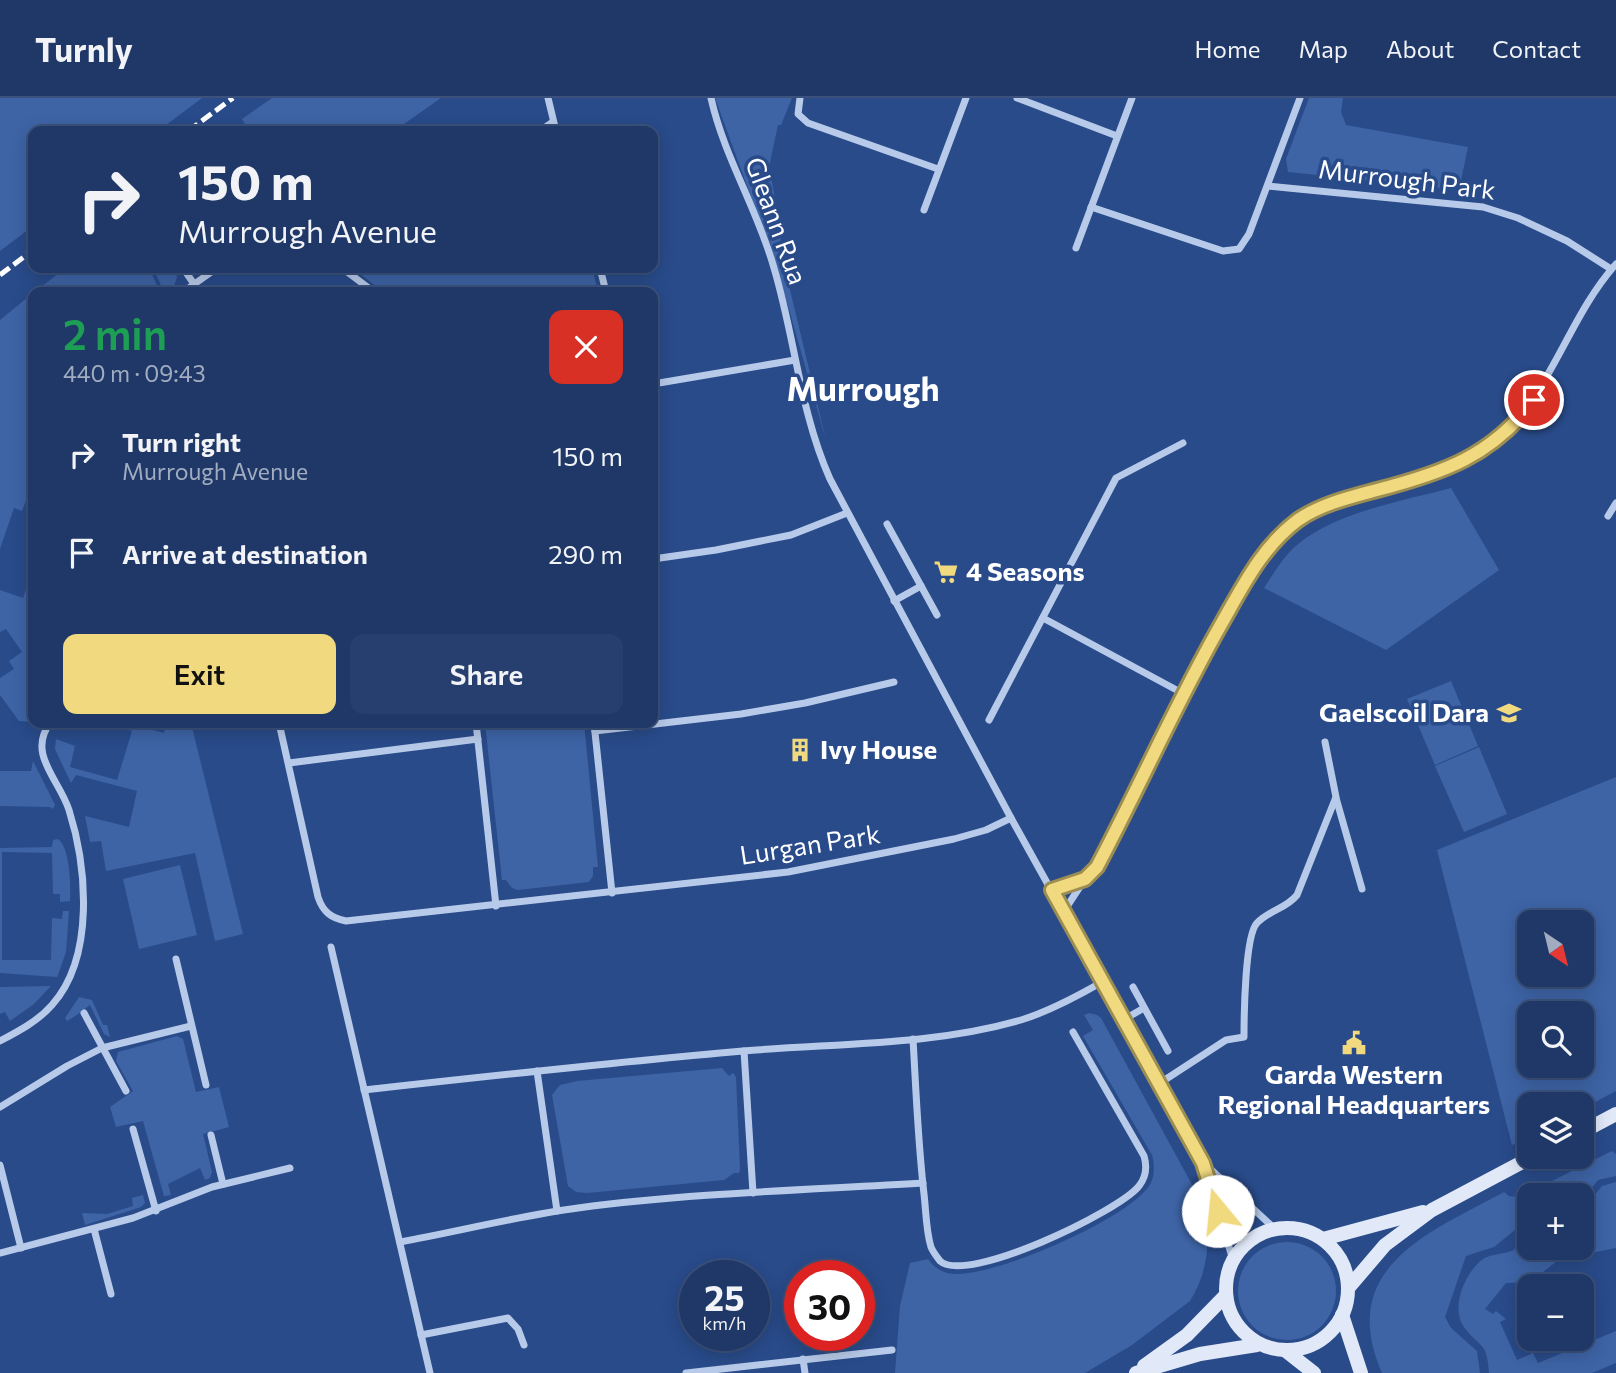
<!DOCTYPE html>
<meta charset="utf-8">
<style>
body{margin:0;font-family:Commissioner,sans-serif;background:#273f6e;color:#f1f3f6;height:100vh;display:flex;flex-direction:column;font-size:26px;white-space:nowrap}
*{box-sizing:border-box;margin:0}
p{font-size:23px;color:#a1acc0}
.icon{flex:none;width:38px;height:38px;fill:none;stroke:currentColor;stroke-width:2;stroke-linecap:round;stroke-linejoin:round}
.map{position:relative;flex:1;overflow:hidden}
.panel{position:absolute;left:28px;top:189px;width:630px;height:441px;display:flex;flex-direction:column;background:#1f3868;border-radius:14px;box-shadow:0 4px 18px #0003,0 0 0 2px #3c527c}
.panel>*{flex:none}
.banner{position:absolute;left:28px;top:28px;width:630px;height:147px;border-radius:14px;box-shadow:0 4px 18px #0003,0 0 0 2px #3c527c;background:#1f3868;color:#f1f3f6;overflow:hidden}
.needle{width:46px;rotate:145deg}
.buttons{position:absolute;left:1517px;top:812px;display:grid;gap:14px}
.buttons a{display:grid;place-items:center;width:77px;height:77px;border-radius:14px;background:#1f3868;box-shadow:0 4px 18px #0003,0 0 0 2px #3c527c;font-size:35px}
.speed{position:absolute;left:679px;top:1162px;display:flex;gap:14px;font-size:35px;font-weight:700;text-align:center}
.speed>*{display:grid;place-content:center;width:91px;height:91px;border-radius:50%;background:#1f3868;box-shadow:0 4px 18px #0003,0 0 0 2px #3c527c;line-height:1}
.speed small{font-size:18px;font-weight:400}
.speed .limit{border:10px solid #d22;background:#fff;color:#111}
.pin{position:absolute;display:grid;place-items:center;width:60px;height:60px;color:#fff;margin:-30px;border:4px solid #fff;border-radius:50%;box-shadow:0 2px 7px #0007}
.me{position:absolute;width:77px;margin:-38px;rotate:343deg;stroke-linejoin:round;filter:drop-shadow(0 0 5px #0008)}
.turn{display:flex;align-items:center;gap:24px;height:147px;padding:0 35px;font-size:32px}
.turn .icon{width:91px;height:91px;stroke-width:2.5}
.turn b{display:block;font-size:49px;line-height:60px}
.round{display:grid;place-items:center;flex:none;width:74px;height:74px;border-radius:14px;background:#273f6e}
.summary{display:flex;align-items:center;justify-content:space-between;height:119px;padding:0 35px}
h1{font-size:42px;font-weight:600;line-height:52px;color:#1e9e55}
.primary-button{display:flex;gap:14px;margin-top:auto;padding:14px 35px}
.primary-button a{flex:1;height:80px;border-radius:14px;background:#f0d97e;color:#111;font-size:28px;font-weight:600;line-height:80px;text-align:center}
.primary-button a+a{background:#273f6e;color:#f1f3f6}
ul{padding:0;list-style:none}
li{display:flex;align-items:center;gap:21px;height:98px;padding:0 35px}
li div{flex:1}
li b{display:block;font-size:26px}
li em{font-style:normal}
header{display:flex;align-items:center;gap:42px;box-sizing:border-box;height:98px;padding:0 35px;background:#1f3868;border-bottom:2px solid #3c527c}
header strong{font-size:33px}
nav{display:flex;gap:38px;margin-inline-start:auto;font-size:24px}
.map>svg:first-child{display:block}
.green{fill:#3e64a6;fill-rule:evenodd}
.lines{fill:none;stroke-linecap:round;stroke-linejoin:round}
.street{stroke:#b7cae9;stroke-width:7}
.secondary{stroke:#e1e9f8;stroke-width:14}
.rail{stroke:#fff;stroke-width:5;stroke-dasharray:12 5;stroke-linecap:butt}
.route-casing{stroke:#9c8d52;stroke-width:18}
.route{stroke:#f0d97e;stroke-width:12}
.labels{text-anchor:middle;stroke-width:7;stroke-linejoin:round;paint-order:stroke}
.street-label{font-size:26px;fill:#fff;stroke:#294b8a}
.poi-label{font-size:26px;font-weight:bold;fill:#fff;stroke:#294b8a;text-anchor:start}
.district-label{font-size:33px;font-weight:bold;fill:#fff;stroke:#294b8a}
</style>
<header>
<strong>Turnly</strong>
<nav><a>Home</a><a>Map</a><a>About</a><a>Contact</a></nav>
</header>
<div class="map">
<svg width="1616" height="1275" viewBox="0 0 1616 1275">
<rect width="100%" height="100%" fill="#294b8a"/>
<g class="green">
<path d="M 0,0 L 202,0 L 158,33 L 33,33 L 33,128 L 0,153 Z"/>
<path d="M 272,0 L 441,0 L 394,33 L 235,33 L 245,26 L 242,21 Z"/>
<path d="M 715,0 L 792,0 L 781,27 L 778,27 L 769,69 L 781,131 L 780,150 L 826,342 L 770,144 L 757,115 Z"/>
<path d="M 1309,0 L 1343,0 L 1341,14 L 1346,27 L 1468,49 L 1459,92 L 1288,74 L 1286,61 Z"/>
<path d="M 65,170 L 149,170 L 160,194 L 35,194 Z"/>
<path d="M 153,170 L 174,170 L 177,179 L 173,191 L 164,194 Z"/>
<path d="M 353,170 L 398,170 L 401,174 L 408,170 L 592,170 L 598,194 L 383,194 Z"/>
<path d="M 33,195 L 33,397 L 29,395 L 22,413 L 14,410 L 0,451 L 0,222 Z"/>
<path d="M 1451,390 L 1499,472 L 1386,552 L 1264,490 C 1271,479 1278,468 1286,458 C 1322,416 1399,404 1451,390 Z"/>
<path d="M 29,483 L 33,485 L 33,604 L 26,614 L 33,620 L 33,624 L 19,623 L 0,597 L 0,580 L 14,571 L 9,563 L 22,554 L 6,531 L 0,534 L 0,492 L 23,500 Z"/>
<path d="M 1451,583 L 1478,648 L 1435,667 L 1407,601 Z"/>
<path d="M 103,625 L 126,625 L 164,635 L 167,625 L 191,625 L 243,836 L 215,843 L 195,755 L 106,773 L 101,743 L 90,744 L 85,718 L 129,729 L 137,693 L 76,677 L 71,685 L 55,651 L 56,641 L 75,648 L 70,669 L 117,682 L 132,633 Z"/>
<path d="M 485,625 L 584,625 L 598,769 L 593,769 L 593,778 L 589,784 L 518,792 L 512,790 L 506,782 L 502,782 Z"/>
<path d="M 1479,649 L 1507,716 L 1464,734 L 1435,668 Z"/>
<path d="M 33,663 L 55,707 L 53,711 L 50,709 L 0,708 L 0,673 L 31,673 Z"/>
<path d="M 1616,679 L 1616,993 L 1582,1011 L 1582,1006 L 1530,1006 L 1529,1038 L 1512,1047 L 1437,752 ZM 1530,824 L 1582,824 L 1582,877 L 1530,877 ZM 1530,915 L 1582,915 L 1582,968 L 1530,968 Z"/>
<path d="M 58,741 C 70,749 71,789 70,803 L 60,804 L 60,796 L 53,796 L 52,755 L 2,754 L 2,862 L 51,862 L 52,820 L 62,821 L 63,813 L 69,813 L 66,854 L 58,877 L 57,879 L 0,875 L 0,750 L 52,749 L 53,742 Z"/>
<path d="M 180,767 L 197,837 L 139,851 L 123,781 Z"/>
<path d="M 51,888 L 34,906 L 10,923 L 5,914 L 0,916 L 0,889 Z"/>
<path d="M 79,899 L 92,902 L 103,927 L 107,927 L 110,939 L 104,936 L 90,907 C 82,912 77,918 67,923 L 65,920 Z"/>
<path d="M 1089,915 L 1097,917 L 1101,920 L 1201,1103 C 1212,1137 1209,1173 1190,1203 L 1132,1247 L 1085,1275 L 895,1275 L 900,1208 L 910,1165 L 928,1161 C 934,1170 944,1176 955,1176 C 998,1177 1117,1125 1146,1092 C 1155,1083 1155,1068 1152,1057 L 1083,938 L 1093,932 L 1084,917 Z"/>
<path d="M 177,938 L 183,941 L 196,994 L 219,989 L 229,1029 L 203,1036 L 212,1074 L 210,1080 L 205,1082 L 200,1070 L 168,1086 L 171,1097 L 164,1098 L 143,1023 L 116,1029 L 110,1009 L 133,993 L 116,963 L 118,954 Z"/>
<path d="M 722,970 L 729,978 L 733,975 L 736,979 L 740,1071 L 739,1075 L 734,1075 L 724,1082 L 587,1095 L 576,1094 L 568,1088 L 552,997 L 560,987 L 577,983 Z"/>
<path d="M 1612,1053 L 1616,1056 L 1616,1078 L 1598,1082 L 1583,1101 L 1582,1097 L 1538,1096 L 1542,1088 Z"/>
<path d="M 1616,1084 L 1616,1150 L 1591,1155 L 1589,1161 L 1561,1160 L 1538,1178 L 1536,1184 L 1506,1185 L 1485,1211 L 1493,1216 L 1496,1213 L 1506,1221 L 1500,1224 L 1517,1262 L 1533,1255 L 1538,1265 L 1616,1233 L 1616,1265 L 1592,1275 L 1489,1275 C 1487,1242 1480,1251 1464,1229 C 1450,1210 1465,1174 1483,1161 C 1491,1156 1505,1156 1514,1152 L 1529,1116 L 1530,1150 L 1582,1150 L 1582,1108 L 1586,1108 L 1602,1088 Z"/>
<path d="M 1504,1094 L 1509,1098 L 1526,1100 L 1515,1132 L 1494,1149 L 1466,1158 L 1445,1219 L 1451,1230 L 1477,1253 L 1480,1275 L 1382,1275 C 1336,1170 1428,1135 1504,1094 Z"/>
<path d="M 143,1097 L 145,1105 L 141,1109 L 85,1127 L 82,1115 L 107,1116 L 133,1108 L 132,1100 Z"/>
<circle cx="1287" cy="1193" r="49"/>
</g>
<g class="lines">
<g class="street">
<path d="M 548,0 L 556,33"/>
<path d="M 711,0 C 724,59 758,112 774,170 C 795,240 800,314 830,381 L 1011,720 L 1203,1065 L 1233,1162"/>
<path d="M 800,0 L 798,16 L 808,25 L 938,71"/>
<path d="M 1017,0 L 1117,38"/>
<path d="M 540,33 L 553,24"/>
<path d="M 1268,88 L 1483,109 L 1518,120 L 1567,143 L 1611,171"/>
<path d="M 1091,109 L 1223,153 L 1239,151 L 1249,136 L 1300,0"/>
<path d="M 924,112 L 966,0"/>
<path d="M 1076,150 L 1132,0"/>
<path d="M 183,170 L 194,186"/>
<path d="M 342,170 L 374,194"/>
<path d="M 600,170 L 606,194"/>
<path d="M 183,194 L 217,170"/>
<path d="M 653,286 L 795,262"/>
<path d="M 1608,418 L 1616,405"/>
<path d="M 887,426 L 937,517"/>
<path d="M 653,461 L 716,452 L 791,437 L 847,415"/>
<path d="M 894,503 L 921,488"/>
<path d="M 1043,520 L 1184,596"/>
<path d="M 989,622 L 1116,380 L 1183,345"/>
<path d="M 279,625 L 318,799 C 323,814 331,820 346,823 L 788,774 L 954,741 L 986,732 L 1011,720"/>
<path d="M 476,625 L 496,808"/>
<path d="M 594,625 L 612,795"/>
<path d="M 595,633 L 741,616 L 805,605 L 894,584"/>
<path d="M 289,665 L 478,641"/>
<path d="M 1336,700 L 1362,791"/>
<path d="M 1052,792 L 1084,781"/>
<path d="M 1064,813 L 1085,781 L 1097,769 C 1140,688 1177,604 1223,524 C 1237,498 1251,470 1270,447 C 1323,382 1422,398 1486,351 C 1550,304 1565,223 1616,166"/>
<path d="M 331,849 L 430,1275"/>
<path d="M 176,861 L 206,987"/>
<path d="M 1133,889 L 1168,953"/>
<path d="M 84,915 L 126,993"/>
<path d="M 1123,922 L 1144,910"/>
<path d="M 913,941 C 916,993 918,1045 924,1096 C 926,1113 926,1133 931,1149 C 933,1154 937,1159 940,1163 C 966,1187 1118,1114 1139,1088 C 1146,1079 1147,1068 1144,1058 L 1073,934"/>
<path d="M 0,943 C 19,933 38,923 52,907 C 95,859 87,769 69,712 C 59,681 27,656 50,625"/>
<path d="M 744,953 L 753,1095"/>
<path d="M 537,973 L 557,1113"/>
<path d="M 1160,985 L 1226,942 L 1244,939 C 1244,918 1245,837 1257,825 C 1269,812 1286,811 1297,797 L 1336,699 L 1325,644"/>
<path d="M 364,992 C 490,978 616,964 743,953 C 835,945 931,948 1021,922 C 1050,913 1076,899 1102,884"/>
<path d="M 0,1009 L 67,968 L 102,950 L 191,928"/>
<path d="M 133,1031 L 156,1113"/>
<path d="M 211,1037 L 223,1086"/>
<path d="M 1204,1065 L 1275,1131"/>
<path d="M 0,1067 L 21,1150"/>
<path d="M 94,1131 L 111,1196"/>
<path d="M 400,1144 C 460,1133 518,1118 578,1110 C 692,1095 808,1092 923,1085"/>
<path d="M 0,1155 L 133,1120 L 212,1089 L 290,1070"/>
<path d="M 421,1237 L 508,1220 L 518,1231 L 524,1247"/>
<path d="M 803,1261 L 805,1275"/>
<path d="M 686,1275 L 892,1252"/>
</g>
<g class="secondary">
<path d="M 1582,1034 L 1616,1016"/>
<circle cx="1287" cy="1191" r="61"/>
<path d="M 1323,1141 L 1423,1114"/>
<path d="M 1350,1188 L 1385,1147 L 1432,1112 L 1532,1059"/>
<path d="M 1342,1217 L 1361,1275"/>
<path d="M 1286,1253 L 1314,1275"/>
<path d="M 1144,1268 L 1187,1237 L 1226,1197"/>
<path d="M 1136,1275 L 1200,1256 L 1257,1247"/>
</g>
<g class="rail">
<path d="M 188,33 L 233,0"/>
<path d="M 0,177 L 33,152"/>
</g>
</g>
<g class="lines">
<g class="route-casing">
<path id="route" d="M 1218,1113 L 1203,1065 L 1052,792 L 1085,781 L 1097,769 C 1140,688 1177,603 1223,523 C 1244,486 1263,448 1298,422 C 1321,406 1351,399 1377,392 C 1443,375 1492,358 1534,302"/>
</g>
<use href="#route" class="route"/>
</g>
<defs>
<g id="supermarket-bare" transform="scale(1.89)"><path d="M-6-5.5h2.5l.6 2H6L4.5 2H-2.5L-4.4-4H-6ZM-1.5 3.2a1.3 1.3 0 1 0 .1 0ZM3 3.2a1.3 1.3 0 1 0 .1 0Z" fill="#f0d97e" stroke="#294b8a" stroke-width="2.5" paint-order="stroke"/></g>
<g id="school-bare" transform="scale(1.89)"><path d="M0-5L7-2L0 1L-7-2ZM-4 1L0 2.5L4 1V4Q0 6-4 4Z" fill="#f0d97e" stroke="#294b8a" stroke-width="2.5" paint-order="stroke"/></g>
<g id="building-bare" transform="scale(1.89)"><path d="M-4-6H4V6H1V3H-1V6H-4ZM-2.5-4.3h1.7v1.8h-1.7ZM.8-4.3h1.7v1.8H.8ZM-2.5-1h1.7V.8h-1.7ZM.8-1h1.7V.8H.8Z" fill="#f0d97e" stroke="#294b8a" stroke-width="2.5" paint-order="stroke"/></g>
<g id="civic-bare" transform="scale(1.89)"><path d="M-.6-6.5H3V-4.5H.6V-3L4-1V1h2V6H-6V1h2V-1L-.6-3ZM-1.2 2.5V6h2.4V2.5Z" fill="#f0d97e" stroke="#294b8a" stroke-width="2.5" paint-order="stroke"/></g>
</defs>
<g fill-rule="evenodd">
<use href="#supermarket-bare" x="946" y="474"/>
<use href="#school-bare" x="1509" y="615"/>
<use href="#building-bare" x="800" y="652"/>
<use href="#civic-bare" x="1354" y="945"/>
</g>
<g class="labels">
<g class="street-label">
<text transform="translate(1407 82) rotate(7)" y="9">Murrough Park</text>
<text transform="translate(776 123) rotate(70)" y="9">Gleann Rua</text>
<text transform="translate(810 747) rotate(-9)" y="9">Lurgan Park</text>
</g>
<g class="poi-label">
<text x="966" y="483">4 Seasons</text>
<text x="1489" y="624" text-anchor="end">Gaelscoil Dara</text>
<text x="820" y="661">Ivy House</text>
<text x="1354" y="986" text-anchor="middle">Garda Western<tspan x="1354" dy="30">Regional Headquarters</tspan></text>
</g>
<g class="district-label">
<text x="863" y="303">Murrough</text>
</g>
</g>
</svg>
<div class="buttons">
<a><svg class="needle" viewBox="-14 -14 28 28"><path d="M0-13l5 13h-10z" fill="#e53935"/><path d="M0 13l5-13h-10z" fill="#a1acc0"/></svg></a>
<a><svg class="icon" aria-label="search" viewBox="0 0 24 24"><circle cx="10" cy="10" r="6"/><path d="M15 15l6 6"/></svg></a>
<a><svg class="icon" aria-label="layers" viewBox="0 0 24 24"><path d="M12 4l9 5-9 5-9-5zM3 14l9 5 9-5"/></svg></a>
<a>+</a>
<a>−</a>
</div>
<div class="speed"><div>25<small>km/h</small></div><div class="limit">30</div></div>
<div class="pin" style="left:1534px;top:302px;background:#d93025"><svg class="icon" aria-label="arrive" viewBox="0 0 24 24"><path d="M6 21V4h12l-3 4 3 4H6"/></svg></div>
<svg class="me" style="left:1218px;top:1113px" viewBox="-20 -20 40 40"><circle r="19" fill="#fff"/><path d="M0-13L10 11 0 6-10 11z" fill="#f0d97e"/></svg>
<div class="banner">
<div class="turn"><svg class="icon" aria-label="right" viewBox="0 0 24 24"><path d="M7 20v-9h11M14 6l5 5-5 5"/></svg><div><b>150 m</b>Murrough Avenue</div></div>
</div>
<section class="panel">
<div class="summary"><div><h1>2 min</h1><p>440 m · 09:43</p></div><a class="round" style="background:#d93025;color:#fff"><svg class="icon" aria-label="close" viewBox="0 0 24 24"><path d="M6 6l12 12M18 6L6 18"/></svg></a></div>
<ul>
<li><svg class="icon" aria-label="right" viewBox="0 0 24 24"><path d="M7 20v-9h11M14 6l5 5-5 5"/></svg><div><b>Turn right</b><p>Murrough Avenue</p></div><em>150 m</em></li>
<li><svg class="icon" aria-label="arrive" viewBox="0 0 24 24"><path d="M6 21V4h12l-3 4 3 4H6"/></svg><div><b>Arrive at destination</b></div><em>290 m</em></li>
</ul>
<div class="primary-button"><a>Exit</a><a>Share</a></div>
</section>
</div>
